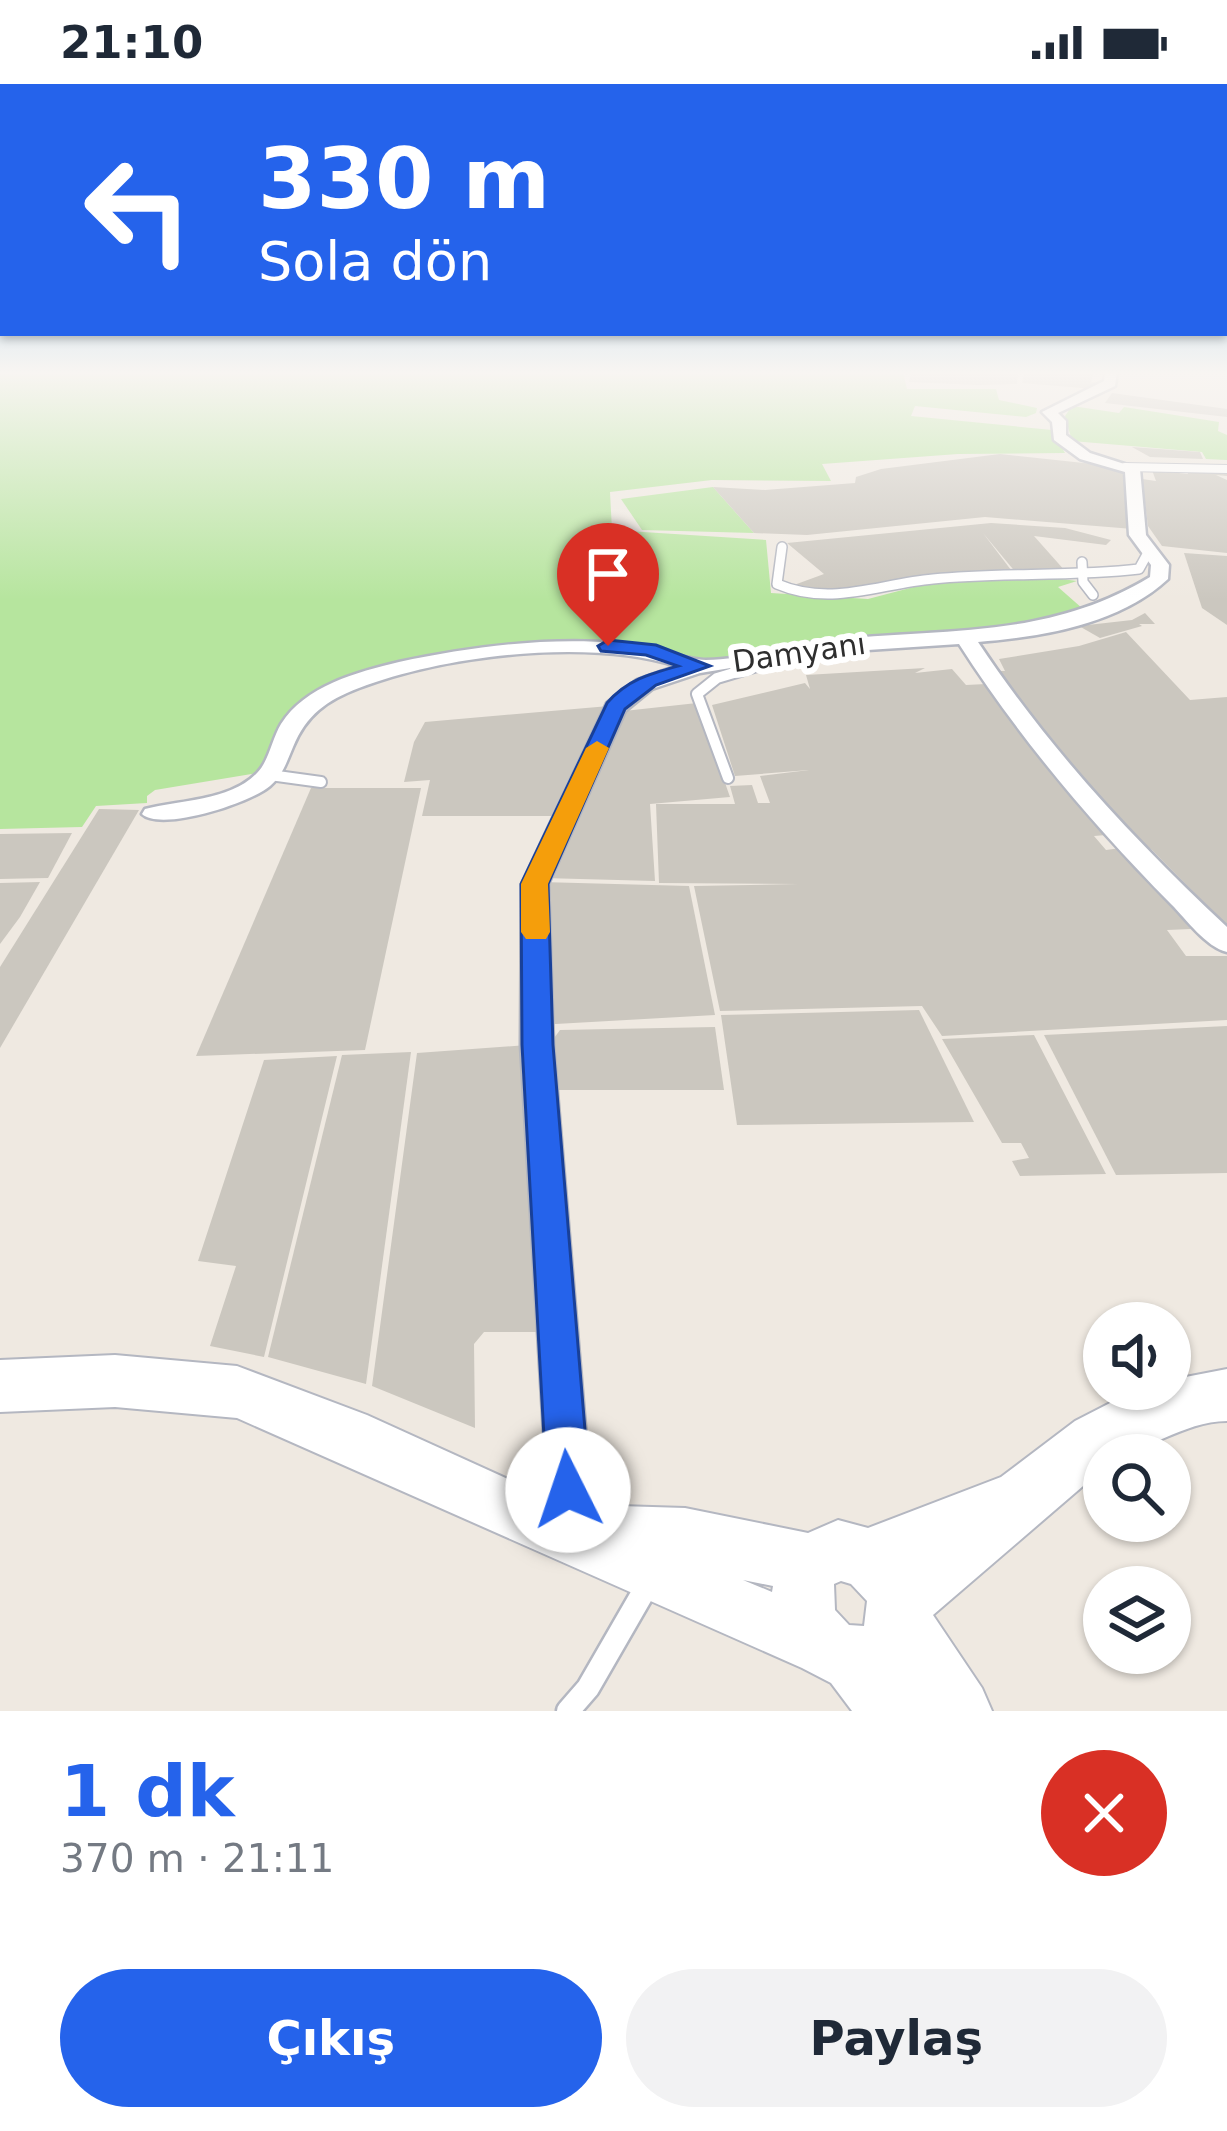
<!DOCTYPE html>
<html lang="tr">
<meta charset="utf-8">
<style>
body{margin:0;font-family:"DejaVu Sans",sans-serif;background:#f2f2f3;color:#1f2937;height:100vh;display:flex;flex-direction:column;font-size:45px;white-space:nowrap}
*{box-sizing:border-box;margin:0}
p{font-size:39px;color:#747a83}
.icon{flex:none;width:66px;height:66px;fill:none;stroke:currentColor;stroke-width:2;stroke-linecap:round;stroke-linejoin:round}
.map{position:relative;height:1627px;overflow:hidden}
.panel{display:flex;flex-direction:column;background:#fff;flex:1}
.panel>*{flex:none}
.hud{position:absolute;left:0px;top:0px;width:1227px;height:252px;box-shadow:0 3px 9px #0004;background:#2563eb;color:#fff;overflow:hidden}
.fabs{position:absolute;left:1083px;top:1218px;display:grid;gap:24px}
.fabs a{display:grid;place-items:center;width:108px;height:108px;border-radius:50%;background:#fff;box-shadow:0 3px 9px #0004;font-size:60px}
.pin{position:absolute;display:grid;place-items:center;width:102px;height:102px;color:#fff;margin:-123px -51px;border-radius:50% 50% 50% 0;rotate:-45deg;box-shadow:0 0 12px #0007}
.pin .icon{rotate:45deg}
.me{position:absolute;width:132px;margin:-66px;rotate:356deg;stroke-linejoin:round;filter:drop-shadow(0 0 9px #0008)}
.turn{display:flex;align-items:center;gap:42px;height:252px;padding:0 60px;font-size:54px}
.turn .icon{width:156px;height:156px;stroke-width:2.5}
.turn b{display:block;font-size:84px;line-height:102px}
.round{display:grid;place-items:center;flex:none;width:126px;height:126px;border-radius:63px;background:#f2f2f3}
.overview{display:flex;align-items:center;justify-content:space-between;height:204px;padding:0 60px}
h1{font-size:72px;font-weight:700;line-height:90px;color:#2563eb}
.cta{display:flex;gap:24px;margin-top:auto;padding:24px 60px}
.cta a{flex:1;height:138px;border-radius:72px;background:#2563eb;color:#fff;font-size:48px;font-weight:700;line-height:138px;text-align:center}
.cta a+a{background:#f2f2f3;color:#1f2937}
.status{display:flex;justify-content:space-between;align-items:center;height:84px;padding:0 60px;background:#fff;direction:ltr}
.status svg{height:33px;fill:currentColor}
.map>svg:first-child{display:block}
.green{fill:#b6e59e}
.building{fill:#cbc7bf}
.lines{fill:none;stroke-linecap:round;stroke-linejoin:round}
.lane-far3-casing{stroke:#b4b7c1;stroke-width:10}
.lane-far2-casing{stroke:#b4b7c1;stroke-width:12}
.lane-far1-casing{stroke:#b4b7c1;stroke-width:14}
.lane-casing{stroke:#b4b7c1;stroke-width:27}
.street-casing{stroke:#b4b7c1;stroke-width:5}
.secondary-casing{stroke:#b4b7c1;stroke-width:4}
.lane-far3{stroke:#fff;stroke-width:8}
.lane-far2{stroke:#fff;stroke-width:9}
.lane-far1{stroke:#fff;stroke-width:10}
.lane{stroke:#fff;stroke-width:22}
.street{fill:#fff;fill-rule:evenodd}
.secondary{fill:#fff;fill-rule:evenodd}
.route{fill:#2563eb;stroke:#184099;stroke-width:3}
.slow{fill:#f59e0b}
.labels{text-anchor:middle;stroke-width:12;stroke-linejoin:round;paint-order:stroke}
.street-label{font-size:30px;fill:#2e2e2e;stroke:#fff}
</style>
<div class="status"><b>21:10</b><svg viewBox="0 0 49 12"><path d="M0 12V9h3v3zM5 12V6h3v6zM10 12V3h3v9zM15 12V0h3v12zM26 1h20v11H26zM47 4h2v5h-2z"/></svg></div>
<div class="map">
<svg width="1227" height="1627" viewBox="0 0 1227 1627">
<rect width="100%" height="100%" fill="#efe9e1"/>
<g class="green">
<path d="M 0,288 L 903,288 L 907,305 L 996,305 L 999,316 L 1037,324 L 1036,329 L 1026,333 L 915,322 L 911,332 L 1052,346 L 1065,369 L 958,370 L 822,380 L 831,397 L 712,396 L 610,408 L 612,446 L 766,456 L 771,509 L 868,515 L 929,499 L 1046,493 L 1077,497 L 1058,503 L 1083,525 L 1036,543 L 702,579 L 631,561 L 465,571 L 325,608 L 264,688 L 155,706 L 147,712 L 147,719 L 96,722 L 82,743 L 0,745 Z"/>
<path d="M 1072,322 L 1119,329 L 1124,323 L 1219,338 L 1218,347 L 1227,351 L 1227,376 L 1206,375 L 1202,368 L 1072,357 L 1065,332 Z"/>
<path d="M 713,403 L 754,449 L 642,446 L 621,415 Z"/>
</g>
<g class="building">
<path d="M 911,288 L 1018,288 L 1017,300 L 978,301 L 909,298 Z"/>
<path d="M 1024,288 L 1094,288 L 1091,298 L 1100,299 L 1094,305 L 1022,299 Z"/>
<path d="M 1112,309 L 1227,325 L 1227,333 L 1105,319 Z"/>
<path d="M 1132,363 L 1200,368 L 1203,375 L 1150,373 Z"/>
<path d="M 1000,370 L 1121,383 L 1126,388 L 1133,445 L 985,433 L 807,451 L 754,449 L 713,403 L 765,406 L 855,399 L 856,393 L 881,385 Z"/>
<path d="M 1185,384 L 1227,387 L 1227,392 L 1216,391 L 1227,396 L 1227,469 L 1162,462 L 1148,442 L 1142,395 L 1156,397 L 1152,386 L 1188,390 Z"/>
<path d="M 991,439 L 1065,444 L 1111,456 L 1106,461 L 1034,452 L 1066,488 L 1017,490 L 983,449 L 1014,490 L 803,507 L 794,501 L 824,490 L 787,459 Z"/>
<path d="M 1184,469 L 1227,472 L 1227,541 L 1202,524 Z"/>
<path d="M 1145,529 L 1155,540 L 1139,540 L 1142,542 L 1100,554 L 1079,542 L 1132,536 Z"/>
<path d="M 1126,548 L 1190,616 L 1227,613 L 1227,842 L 1152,766 L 1125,747 L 995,587 L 1005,587 L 999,575 L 1079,562 Z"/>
<path d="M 925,584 L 915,589 L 952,585 L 966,601 L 986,600 L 1106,751 L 1094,752 L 1106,766 L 1121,764 L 1191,845 L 1167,846 L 1186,872 L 1227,872 L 1227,936 L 942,952 L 922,922 L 720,927 L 694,802 L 799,800 L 659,799 L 656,720 L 735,720 L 730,702 L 752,701 L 758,719 L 770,719 L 760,692 L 809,686 L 735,692 L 712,621 L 805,599 L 810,605 L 806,591 Z"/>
<path d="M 697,619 L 730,713 L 650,720 L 655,797 L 543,794 L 615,628 Z"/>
<path d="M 609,622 L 562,732 L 422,732 L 430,696 L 404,698 L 414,658 L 425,638 Z"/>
<path d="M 311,704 L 421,704 L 365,966 L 196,972 Z"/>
<path d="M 99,725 L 139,726 L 0,964 L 0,883 Z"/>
<path d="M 72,749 L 48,794 L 0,795 L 0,750 Z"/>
<path d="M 40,798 L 20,833 L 0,860 L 0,799 Z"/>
<path d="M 541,798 L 689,802 L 715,931 L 538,941 Z"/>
<path d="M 919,926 L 974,1038 L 737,1041 L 721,931 Z"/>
<path d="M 1227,942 L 1227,1089 L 1116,1091 L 1044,951 Z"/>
<path d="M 715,943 L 724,1006 L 559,1006 L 549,961 L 560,946 Z"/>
<path d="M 1034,951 L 1106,1090 L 1020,1092 L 1012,1077 L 1029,1074 L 1021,1059 L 1002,1059 L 942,955 Z"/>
<path d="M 527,961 L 539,1248 L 484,1248 L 474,1260 L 475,1344 L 372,1302 L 417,969 Z"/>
<path d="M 411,968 L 366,1300 L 268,1273 L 342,971 Z"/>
<path d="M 337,972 L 264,1273 L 210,1262 L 236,1182 L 198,1177 L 264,976 Z"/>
</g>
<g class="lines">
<g class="lane-far3-casing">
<path id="lane-far3" d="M 1125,383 L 1227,385"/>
</g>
<g class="lane-far2-casing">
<g id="lane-far2">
<path d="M 782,463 L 777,500 C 831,523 878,500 933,495 C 1001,488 1070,493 1139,485 L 1150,465"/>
<path d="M 1082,478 L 1083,498 L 1093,511"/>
</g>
</g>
<g class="lane-far1-casing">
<g id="lane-far1">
<path d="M 270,691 L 321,698"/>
<path d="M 728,694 L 697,610 L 717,594 L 771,578 L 768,574"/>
</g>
</g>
<g class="lane-casing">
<path id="lane" d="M 568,1627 L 588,1604 L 648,1500"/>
</g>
<g class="street-casing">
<path id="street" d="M 1105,288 L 1117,288 L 1115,302 L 1058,329 L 1066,337 L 1066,351 L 1090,369 L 1140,385 L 1146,451 L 1169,481 L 1168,495 C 1120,540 1042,553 978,558 C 1049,665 1134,756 1227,843 L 1227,868 C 1206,863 1187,836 1171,820 C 1092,740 1020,655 959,560 L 822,569 L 700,589 L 652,605 L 625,627 L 548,800 L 553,961 L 594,1450 L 588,1466 L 572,1472 L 556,1466 L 550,1450 L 521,961 L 522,800 L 607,619 L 637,596 L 677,582 C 587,554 446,571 359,604 C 327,616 306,631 293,663 C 287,677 283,691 270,702 C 250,719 161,748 142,730 L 145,725 C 180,716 230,717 257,689 C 269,677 272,655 281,640 C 305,602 357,588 399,578 C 470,563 544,553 617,559 C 643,561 686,576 706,576 C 746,575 784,562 823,557 C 941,543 1044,557 1150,493 L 1151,481 L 1129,451 L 1125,388 L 1080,375 L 1054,356 L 1052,338 L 1042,328 L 1104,297 Z"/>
</g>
<g class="secondary-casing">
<path id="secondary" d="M 115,1271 L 237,1282 L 367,1331 L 576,1426 L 587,1421 L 685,1424 L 808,1449 L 838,1436 L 868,1444 L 1001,1393 L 1075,1337 L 1112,1318 L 1145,1305 L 1170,1305 L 1170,1296 L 1227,1285 L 1227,1337 C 1182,1337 1146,1371 1104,1371 L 1104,1384 L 933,1531 L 982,1604 L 992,1627 L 852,1627 L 831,1599 L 802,1584 L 237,1334 L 115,1323 L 0,1328 L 0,1276 ZM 743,1496 L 773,1502 L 772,1508 ZM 841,1497 L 851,1500 L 867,1517 L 864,1542 L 849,1541 L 835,1526 L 834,1500 Z"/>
</g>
<use href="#lane-far3" class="lane-far3"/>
<use href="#lane-far2" class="lane-far2"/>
<use href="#lane-far1" class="lane-far1"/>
<use href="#lane" class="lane"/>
<use href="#street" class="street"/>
<use href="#secondary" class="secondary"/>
</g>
<linearGradient id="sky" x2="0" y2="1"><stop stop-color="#7abfeb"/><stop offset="0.56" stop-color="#f8f5f2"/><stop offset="1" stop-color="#f8f5f2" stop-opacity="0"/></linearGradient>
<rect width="1227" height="516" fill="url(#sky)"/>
<path class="route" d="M 608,556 L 656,561 L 710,582 L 656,601 L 625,625 L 548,800 L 553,961 L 590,1406 L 584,1421 L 568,1428 L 553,1421 L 547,1406 L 522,961 L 521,800 L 607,619 C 627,596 649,590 678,582 L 646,571 L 601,567 L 598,562 Z"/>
<path class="slow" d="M 597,657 L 609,664 L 548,800 L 550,848 L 546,855 L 526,855 L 521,848 L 521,800 L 586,664 Z"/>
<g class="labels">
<g class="street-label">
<text transform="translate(799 569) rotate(-8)" y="10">Damyanı</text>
</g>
</g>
</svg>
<div class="fabs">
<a><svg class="icon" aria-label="sound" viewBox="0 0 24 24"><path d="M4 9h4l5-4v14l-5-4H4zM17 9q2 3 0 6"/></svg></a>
<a><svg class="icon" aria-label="search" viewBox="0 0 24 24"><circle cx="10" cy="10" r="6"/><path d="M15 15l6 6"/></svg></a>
<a><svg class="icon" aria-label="layers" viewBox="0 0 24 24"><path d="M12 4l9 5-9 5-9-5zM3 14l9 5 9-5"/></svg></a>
</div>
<div class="pin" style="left:608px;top:562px;background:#d93025"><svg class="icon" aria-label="arrive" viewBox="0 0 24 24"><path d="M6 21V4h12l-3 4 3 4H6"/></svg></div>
<svg class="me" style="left:568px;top:1406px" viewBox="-20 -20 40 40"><circle r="19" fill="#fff"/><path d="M0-13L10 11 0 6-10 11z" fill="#2563eb"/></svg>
<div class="hud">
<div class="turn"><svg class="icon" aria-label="left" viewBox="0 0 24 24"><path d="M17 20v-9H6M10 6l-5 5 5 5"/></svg><div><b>330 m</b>Sola dön</div></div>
</div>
</div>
<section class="panel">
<div class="overview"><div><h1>1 dk</h1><p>370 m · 21:11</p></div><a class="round" style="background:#d93025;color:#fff"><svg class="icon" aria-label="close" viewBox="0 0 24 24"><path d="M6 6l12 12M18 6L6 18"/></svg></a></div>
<div class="cta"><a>Çıkış</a><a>Paylaş</a></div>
</section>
